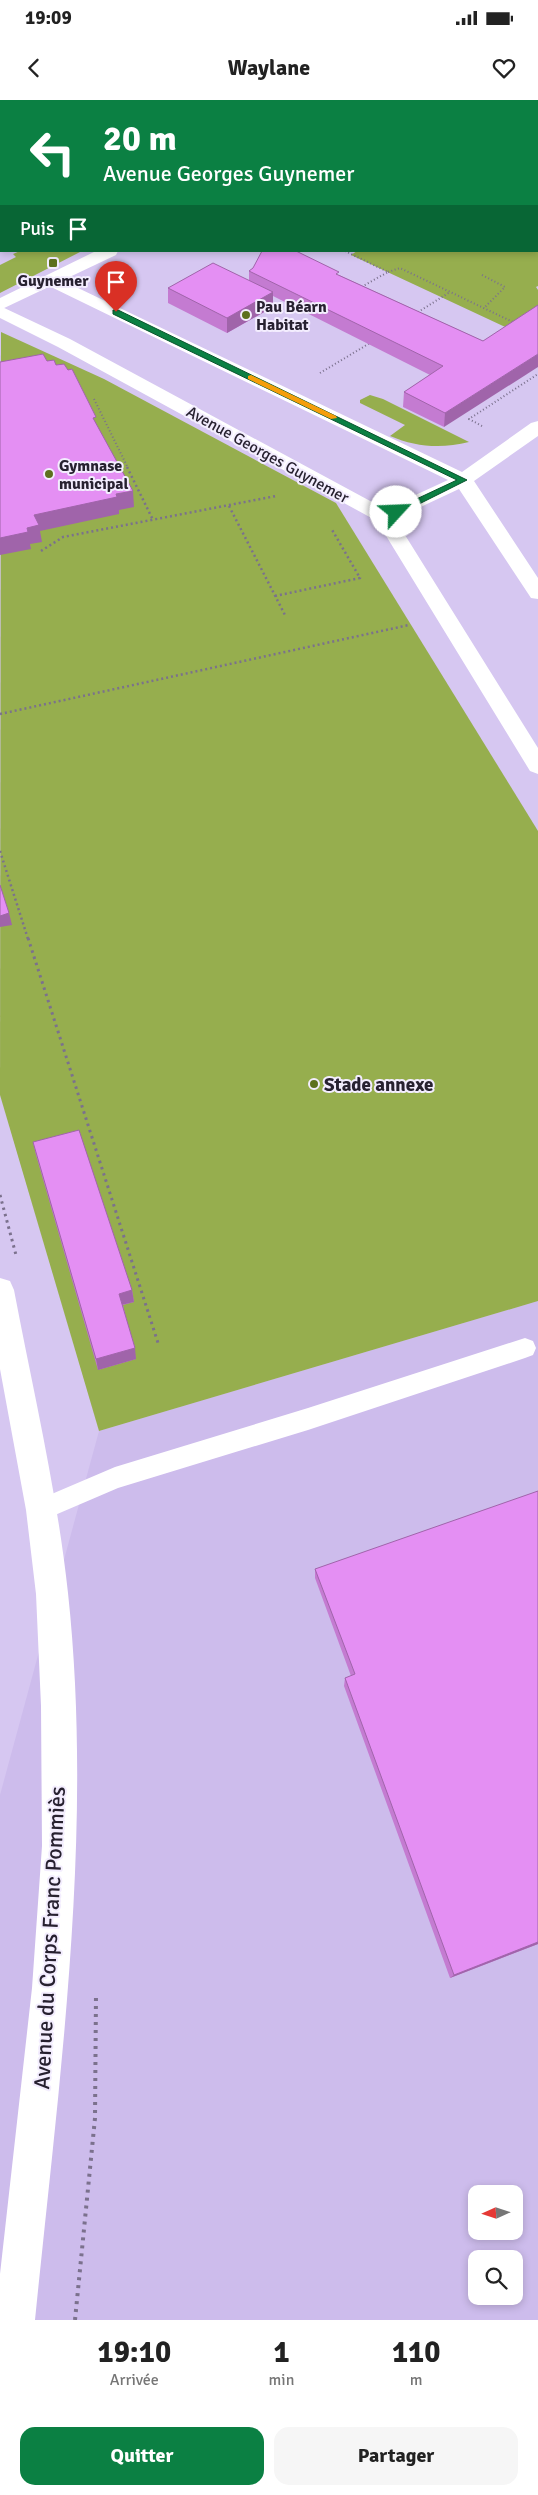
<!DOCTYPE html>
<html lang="fr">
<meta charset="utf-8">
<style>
body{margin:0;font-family:Signika,sans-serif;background:#f6f6f6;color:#222;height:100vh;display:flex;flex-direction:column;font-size:19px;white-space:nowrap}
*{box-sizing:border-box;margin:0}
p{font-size:16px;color:#767676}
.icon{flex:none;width:28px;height:28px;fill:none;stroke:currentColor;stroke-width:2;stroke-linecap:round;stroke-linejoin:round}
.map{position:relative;height:2220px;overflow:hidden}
.drawer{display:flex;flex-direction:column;background:#fff;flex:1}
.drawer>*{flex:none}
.banner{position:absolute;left:0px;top:0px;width:539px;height:152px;box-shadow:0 2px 8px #0003;background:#0b8043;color:#fff;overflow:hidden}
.needle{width:32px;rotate:267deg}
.fabs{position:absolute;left:468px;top:2085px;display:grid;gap:10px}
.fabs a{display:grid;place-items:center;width:55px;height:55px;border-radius:10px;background:#fff;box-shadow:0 2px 8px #0003;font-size:25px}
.pin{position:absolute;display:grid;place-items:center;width:42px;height:42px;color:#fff;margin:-51px -21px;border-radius:50% 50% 50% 0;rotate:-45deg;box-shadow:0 0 5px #0007}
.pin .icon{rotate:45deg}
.me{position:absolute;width:55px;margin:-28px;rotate:65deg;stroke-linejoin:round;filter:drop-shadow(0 0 4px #0008)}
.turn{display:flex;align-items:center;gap:18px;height:105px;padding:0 20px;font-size:22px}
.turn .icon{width:65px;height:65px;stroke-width:2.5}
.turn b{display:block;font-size:35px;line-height:42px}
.then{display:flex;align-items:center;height:48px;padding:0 20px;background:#0003;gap:10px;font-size:19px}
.eta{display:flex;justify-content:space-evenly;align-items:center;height:85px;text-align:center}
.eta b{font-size:30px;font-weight:700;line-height:35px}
.primary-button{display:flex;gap:10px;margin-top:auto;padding:10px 20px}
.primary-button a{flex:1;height:58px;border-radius:15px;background:#0b8043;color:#fff;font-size:20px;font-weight:700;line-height:58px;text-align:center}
.primary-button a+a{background:#f6f6f6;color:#222}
.status{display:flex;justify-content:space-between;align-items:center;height:35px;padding:0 25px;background:#fff;direction:ltr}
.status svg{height:14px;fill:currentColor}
header{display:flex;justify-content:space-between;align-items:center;height:65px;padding:0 20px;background:#fff;font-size:22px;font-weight:700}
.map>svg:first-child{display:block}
.built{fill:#cdbcec;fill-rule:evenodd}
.green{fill:#96ae4e}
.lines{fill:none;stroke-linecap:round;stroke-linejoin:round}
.path-far3{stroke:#7b718d;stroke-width:2;stroke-dasharray:1 2.5;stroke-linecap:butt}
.path-far2{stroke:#7b718d;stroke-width:2.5;stroke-dasharray:2 3;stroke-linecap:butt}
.path-far1{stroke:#7b718d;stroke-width:3;stroke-dasharray:2.5 4;stroke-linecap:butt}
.path{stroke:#7b718d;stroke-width:4;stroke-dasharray:3 5;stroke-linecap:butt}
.service{fill:#fff;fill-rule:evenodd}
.minor{fill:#fff;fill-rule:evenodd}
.tertiary{fill:#fff;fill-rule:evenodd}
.secondary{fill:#fff;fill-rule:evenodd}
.wall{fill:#c47bd1}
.shaded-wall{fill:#a064aa}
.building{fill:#e48ff3;stroke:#a064aa}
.route{fill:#0b8043;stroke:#07532c}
.slow{fill:#f59e0b}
.poi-dot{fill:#5d701d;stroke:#f3edfe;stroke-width:2}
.labels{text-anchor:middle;stroke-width:4;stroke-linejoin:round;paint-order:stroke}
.far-poi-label{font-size:16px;font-weight:bold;fill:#272130;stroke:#f3edfe;text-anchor:start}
.far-street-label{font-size:16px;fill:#272130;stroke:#f3edfe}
.poi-label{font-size:19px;font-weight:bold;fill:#272130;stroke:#f3edfe;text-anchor:start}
.near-street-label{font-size:22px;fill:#272130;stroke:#f3edfe}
</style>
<div class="status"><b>19:09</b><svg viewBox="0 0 49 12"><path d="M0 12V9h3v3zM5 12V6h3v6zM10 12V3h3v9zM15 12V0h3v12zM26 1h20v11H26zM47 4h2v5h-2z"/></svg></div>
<header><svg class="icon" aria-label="back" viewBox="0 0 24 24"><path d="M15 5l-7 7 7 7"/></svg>Waylane<svg class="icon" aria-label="heart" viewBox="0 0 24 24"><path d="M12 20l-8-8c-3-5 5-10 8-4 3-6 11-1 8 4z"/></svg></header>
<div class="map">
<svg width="538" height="2220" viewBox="0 0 538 2220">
<rect width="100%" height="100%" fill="#d6c7f1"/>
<path class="built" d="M 538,1201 L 538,2220 L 0,2220 L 0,1695 L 99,1331 ZM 476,2094 L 514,2094 L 514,2131 L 476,2131 ZM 476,2159 L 514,2159 L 514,2196 L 476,2196 Z"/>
<g class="green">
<path d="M 538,128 L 538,186 L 536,187 L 538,190 L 538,218 L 516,232 L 351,155 L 357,151 L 538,151 Z"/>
<path d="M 20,151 L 82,151 L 0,193 L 0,165 L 16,157 L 13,154 Z"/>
<path d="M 1,232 L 104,279 L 336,403 L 538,731 L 538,1201 L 99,1331 L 0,995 Z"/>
<path d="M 370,295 L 383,299 L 469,342 C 441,349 416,347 390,336 L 405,325 L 360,303 L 360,300 Z"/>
</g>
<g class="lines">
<g class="path-far3">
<path d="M 345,151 L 388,172 L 363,186"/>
<path d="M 388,172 L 400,168 L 515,223"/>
<path d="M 482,175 L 505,187 L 484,208"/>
<path d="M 415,214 L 450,192"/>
<path d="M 320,273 L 370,243"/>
<path d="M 94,299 L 128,368"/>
<path d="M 482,326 L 469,319 L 538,274"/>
</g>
<g class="path-far2">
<path d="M 127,367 L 153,420"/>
<path d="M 229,406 L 286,517"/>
<path d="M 41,451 L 63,437 L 276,396"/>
<path d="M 275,496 L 360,478 L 331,428"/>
<path d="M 0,614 L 409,525"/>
<path d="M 0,751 L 28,839"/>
</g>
<g class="path-far1">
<path d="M 28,838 L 159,1246"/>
<path d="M 0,1095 L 16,1155"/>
</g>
<path class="path" d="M 75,2220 L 95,2018 L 96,1894"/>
<path class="service" d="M 525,1238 L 533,1241 L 536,1248 L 533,1255 L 525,1258 L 308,1330 L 118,1388 L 41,1421 L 33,1418 L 29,1410 L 33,1402 L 115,1367 L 308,1308 Z"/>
<path class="minor" d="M 53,176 L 462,372 L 531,323 L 538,321 L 538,336 L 474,381 L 538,478 L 538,499 L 531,498 L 459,389 L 395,419 L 538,648 L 538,674 L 530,671 L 377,421 L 58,247 L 0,218 L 0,206 L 70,239 L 385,409 L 448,380 L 47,185 L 45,181 L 47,177 Z"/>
<path class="tertiary" d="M 96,151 L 118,151 L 116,155 L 0,210 L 0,198 Z"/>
<path class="secondary" d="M 0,1178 L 10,1181 L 14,1190 C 33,1290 57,1391 68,1493 C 94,1734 59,1980 35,2220 L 0,2220 L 0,2174 L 32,1888 L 42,1746 L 41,1606 L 36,1494 L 26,1410 L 0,1269 Z"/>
</g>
<g class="wall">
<path d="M 253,168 L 339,175 L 483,241 L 444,327 L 403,307 L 404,292 L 430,275 L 273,196 L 273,207 L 227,233 L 168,203 L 168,188 L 249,181 L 249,171 Z"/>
<path d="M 33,1042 L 132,1190 L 134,1202 L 123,1205 L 136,1259 L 98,1270 L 36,1055 Z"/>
<path d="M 315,1469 L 538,1844 L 450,1878 L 344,1586 L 345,1578 L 351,1576 L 315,1478 Z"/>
</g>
<g class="shaded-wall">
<path d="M 273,192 L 273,207 L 227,233 L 227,218 Z"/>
<path d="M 538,254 L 538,267 L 444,327 L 445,313 Z"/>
<path d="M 133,391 L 134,407 L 119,410 L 119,414 L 40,431 L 42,442 L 30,444 L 31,449 L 0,455 L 0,438 L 34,415 L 116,394 Z"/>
<path d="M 9,813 L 12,825 L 0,827 L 0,816 Z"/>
<path d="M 132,1190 L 134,1202 L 121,1205 L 119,1194 Z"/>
<path d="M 135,1248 L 136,1259 L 98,1270 L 96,1259 Z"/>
<path d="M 538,1842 L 538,1844 L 450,1878 L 454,1875 Z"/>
</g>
<g class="building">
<path d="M 262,151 L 296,151 L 339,172 L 336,174 L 483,241 L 538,205 L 538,254 L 445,313 L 404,292 L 443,266 L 249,171 L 253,168 Z"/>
<path d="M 213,163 L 273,192 L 227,218 L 168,188 Z"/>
<path d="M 43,254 L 47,261 L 54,260 L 56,265 L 64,264 L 68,270 L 72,269 L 96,317 L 93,318 L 133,391 L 116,394 L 117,397 L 34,415 L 39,425 L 27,428 L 28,432 L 0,438 L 0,262 Z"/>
<path d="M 0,785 L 9,813 L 0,816 Z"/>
<path d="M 79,1030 L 132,1190 L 119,1194 L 135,1248 L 96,1259 L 33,1042 Z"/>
<path d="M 538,1391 L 538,1842 L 454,1875 L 345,1578 L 355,1574 L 315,1469 Z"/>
</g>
<path class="route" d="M 113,210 L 118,210 L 467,380 L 399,414 L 393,414 L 393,410 L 457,380 L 113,214 Z"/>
<path class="slow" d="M 251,275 L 336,316 L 337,318 L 331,319 L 248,279 L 248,276 Z"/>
<g class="poi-dot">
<rect x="48" y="158" width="10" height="10" rx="2.5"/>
<circle cx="246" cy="215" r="5"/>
<circle cx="49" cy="374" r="5"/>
<circle cx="314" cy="984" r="5"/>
</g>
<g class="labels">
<g class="far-poi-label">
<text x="53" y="186" text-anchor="middle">Guynemer</text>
<text x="256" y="212">Pau Béarn<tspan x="256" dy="18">Habitat</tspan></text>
<text x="59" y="371">Gymnase<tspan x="59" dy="18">municipal</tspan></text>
</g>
<g class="far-street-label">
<text transform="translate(268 354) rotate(29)" y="6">Avenue Georges Guynemer</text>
</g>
<g class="poi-label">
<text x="324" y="991">Stade annexe</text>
</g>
<g class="near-street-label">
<text transform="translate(49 1838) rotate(-87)" y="8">Avenue du Corps Franc Pommiès</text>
</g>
</g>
</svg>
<div class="fabs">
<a><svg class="needle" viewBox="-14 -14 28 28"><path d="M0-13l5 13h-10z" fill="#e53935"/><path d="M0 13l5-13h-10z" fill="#767676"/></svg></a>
<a><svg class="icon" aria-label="search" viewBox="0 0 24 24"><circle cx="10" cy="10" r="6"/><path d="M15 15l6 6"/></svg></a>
</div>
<div class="pin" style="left:116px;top:212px;background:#d93025"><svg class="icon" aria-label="arrive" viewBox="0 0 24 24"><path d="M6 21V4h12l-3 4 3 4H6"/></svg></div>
<svg class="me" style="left:396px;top:412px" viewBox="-20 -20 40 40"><circle r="19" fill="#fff"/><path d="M0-13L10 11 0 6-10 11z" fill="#0b8043"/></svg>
<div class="banner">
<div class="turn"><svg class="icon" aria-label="left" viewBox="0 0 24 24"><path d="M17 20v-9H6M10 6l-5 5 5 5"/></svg><div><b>20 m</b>Avenue Georges Guynemer</div></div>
<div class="then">Puis<svg class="icon" aria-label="arrive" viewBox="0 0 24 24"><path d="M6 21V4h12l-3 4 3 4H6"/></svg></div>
</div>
</div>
<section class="drawer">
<div class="eta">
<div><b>19:10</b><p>Arrivée</p></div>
<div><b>1</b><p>min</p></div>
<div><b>110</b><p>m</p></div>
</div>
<div class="primary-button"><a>Quitter</a><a>Partager</a></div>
</section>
